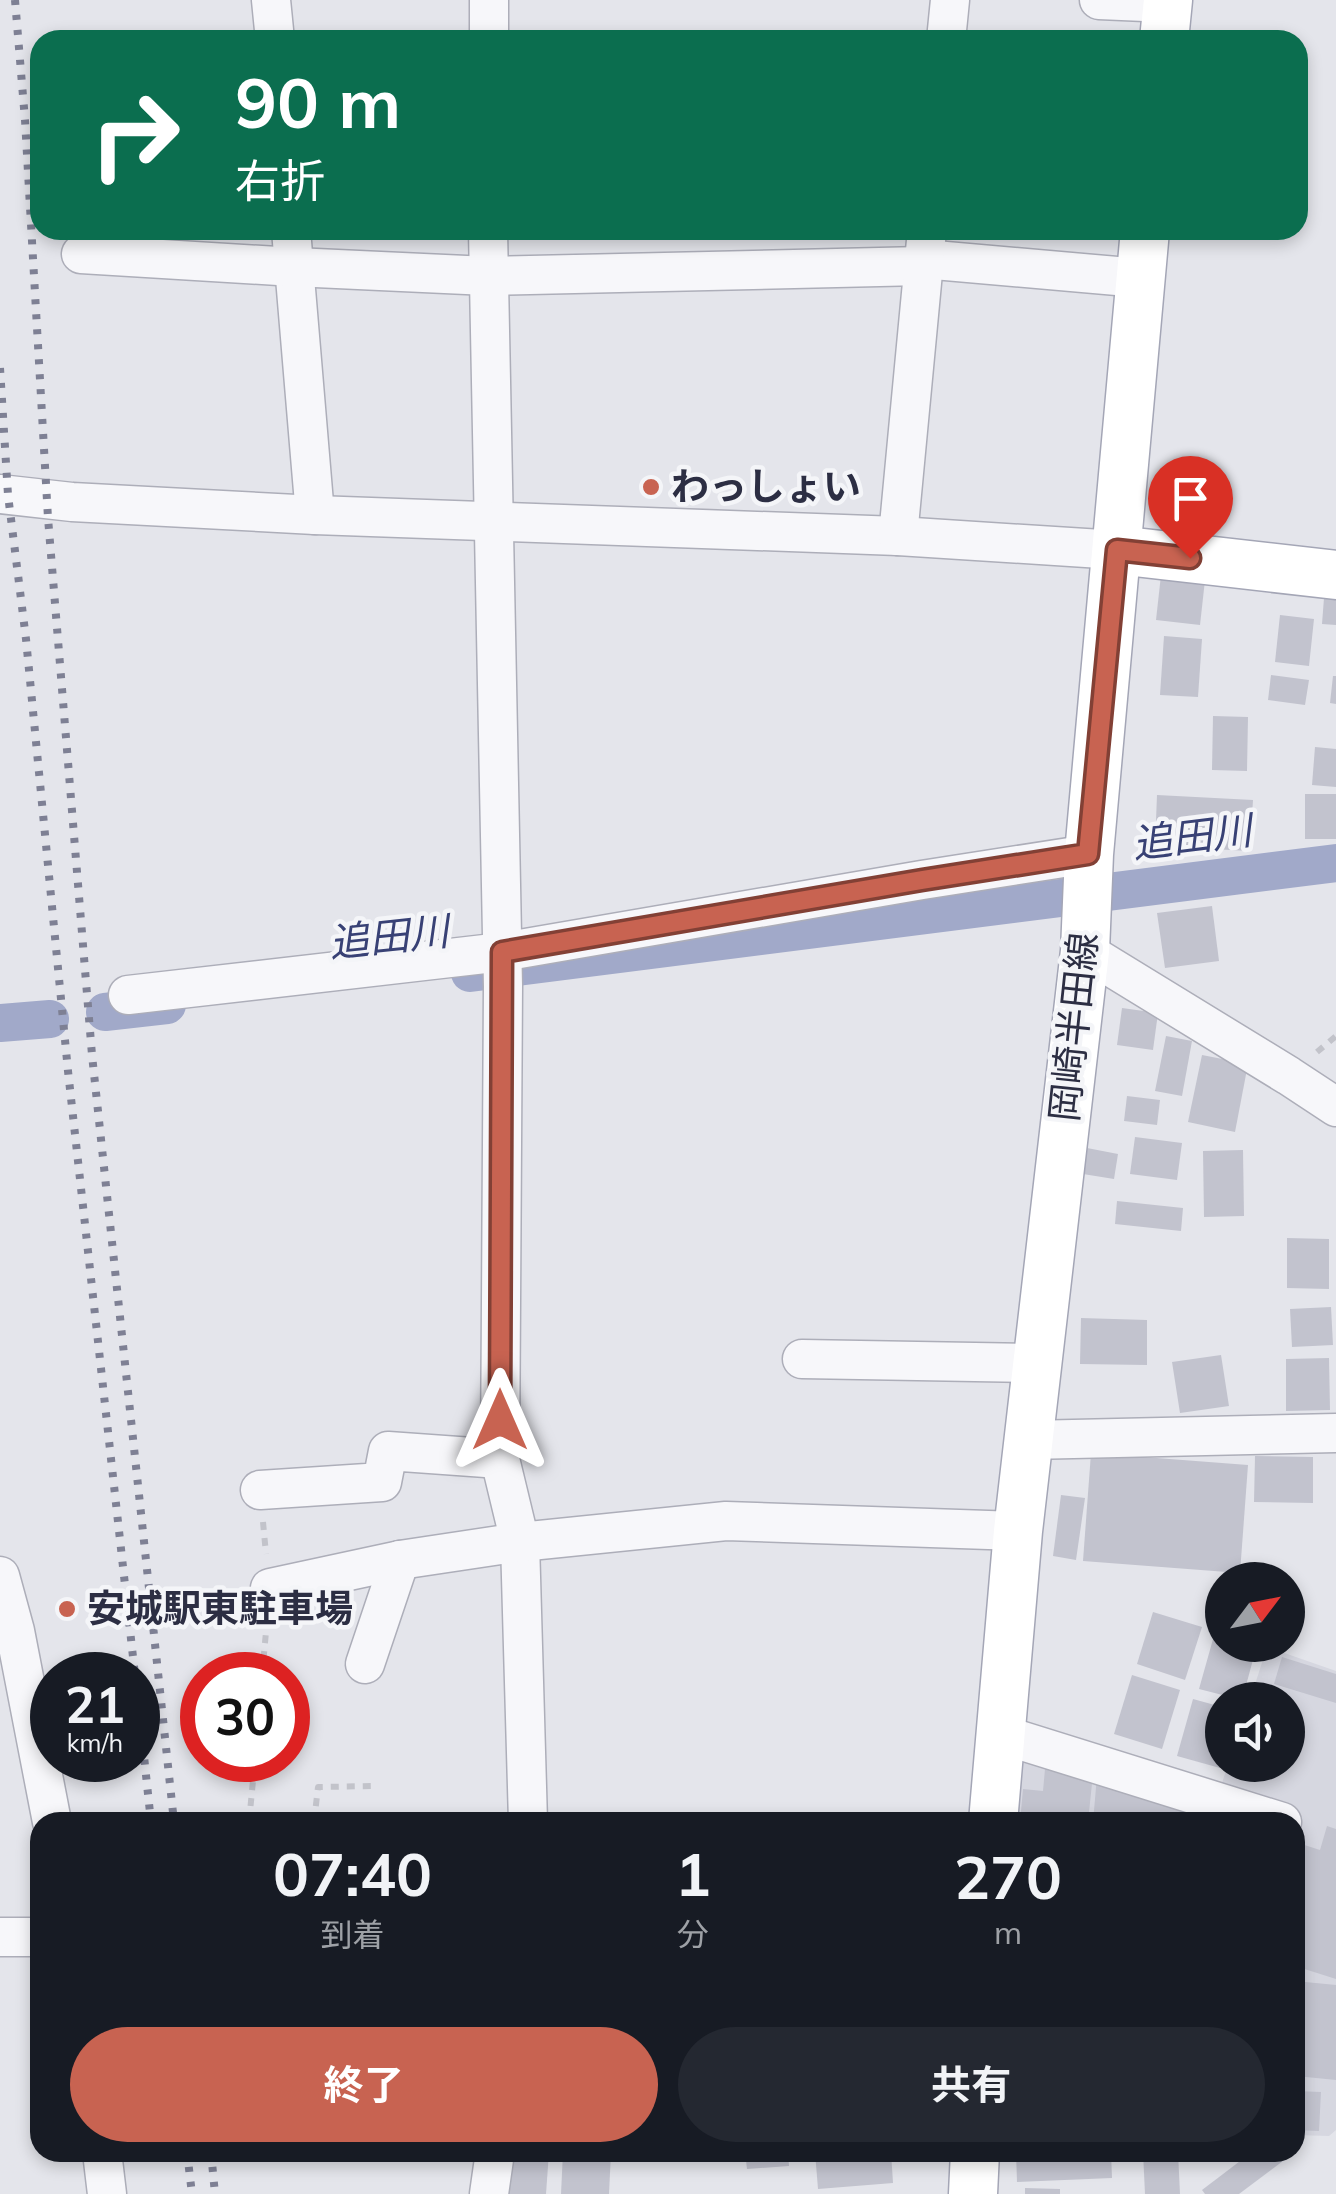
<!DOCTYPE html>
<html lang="ja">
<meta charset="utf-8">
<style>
body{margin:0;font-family:Mulish,"Noto Sans JP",sans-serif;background:#242831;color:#f1f3f6;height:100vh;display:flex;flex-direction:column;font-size:38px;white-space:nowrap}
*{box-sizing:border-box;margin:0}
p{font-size:32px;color:#9ea1a6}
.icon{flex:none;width:55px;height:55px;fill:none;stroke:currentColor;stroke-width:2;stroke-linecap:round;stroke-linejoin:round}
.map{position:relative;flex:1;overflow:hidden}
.drawer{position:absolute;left:30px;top:1812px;width:1275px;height:350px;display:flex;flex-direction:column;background:#171b24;border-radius:30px;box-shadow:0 5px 15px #0003}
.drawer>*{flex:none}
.guide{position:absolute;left:30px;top:30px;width:1278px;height:210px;border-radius:30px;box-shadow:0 5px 15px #0003;background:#0b6e4f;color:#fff;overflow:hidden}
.needle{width:65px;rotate:58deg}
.controls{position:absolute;left:1205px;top:1562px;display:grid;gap:20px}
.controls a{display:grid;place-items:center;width:100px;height:100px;border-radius:50%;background:#171b24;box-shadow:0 5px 15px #0003;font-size:50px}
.speed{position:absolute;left:30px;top:1652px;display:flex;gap:20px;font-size:50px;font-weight:700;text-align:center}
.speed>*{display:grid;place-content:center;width:130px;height:130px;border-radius:50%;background:#171b24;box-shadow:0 5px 15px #0003;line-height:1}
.speed small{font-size:25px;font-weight:400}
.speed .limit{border:15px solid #d22;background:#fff;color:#111}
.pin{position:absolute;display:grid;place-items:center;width:85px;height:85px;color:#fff;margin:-102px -42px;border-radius:50% 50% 50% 0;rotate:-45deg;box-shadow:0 0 10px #0007}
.pin .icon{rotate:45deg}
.me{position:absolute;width:110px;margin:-55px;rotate:0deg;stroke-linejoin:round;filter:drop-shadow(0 0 8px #0008)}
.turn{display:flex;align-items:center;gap:35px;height:210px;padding:0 40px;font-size:45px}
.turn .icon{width:130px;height:130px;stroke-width:2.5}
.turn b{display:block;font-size:70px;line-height:85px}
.eta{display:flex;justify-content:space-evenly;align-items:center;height:170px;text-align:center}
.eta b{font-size:60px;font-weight:700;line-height:70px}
.button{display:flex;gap:20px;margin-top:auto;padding:20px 40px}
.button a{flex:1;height:115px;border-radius:60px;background:#c86351;color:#fff;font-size:40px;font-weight:700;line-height:115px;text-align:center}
.button a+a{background:#242831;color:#f1f3f6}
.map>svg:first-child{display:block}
.built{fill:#d6d7e0}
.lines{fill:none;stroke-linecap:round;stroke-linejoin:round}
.canal{stroke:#a1a9c9;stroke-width:38}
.building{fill:#c2c3ce}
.minor-casing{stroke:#adaeb9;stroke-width:41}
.major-casing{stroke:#a4a6b6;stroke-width:51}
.path{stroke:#c2c3ca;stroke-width:6;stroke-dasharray:8 8;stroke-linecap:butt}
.minor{stroke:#f7f7fa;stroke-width:38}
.major{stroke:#fff;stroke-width:48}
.rail{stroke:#7e8094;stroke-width:8;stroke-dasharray:5 10;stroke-linecap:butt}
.route-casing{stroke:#824035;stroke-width:25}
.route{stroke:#c86351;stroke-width:18}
.poi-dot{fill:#c86351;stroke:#f4f5f8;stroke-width:4}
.labels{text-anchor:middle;stroke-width:9;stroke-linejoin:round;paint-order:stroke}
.poi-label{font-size:38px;font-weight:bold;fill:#2c2e43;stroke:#f4f5f8;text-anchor:start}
.street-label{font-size:38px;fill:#2c2e43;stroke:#f4f5f8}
.water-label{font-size:40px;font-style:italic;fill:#384175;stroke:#f4f5f8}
</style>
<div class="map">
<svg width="1336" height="2194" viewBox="0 0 1336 2194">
<rect width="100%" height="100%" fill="#e4e5eb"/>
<path class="built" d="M 1267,1647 L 1336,1671 L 1336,2130 L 1329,2136 L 1295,2135 L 1295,1822 L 1016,1822 L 1025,1731 L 1222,1783 L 1228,1765 L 1288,1765 L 1288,1700 L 1250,1700 Z"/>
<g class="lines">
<g class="canal">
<path d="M 470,973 L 1336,863"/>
<path d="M 105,1012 L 167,1005"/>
<path d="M 0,1023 L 50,1019"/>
</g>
</g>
<g class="building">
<path d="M 1162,566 L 1206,571 L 1200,625 L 1156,620 Z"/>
<path d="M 1325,585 L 1336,586 L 1336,625 L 1322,624 Z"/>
<path d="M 1280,615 L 1314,619 L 1309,666 L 1275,662 Z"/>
<path d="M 1164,636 L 1202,639 L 1198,697 L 1160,695 Z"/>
<path d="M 1271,675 L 1309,680 L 1305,705 L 1268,700 Z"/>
<path d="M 1333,676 L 1336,676 L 1336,704 L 1330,703 Z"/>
<path d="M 1213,716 L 1248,717 L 1247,771 L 1212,770 Z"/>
<path d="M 1315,747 L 1336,749 L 1336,787 L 1312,785 Z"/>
<rect x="1305" y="794" width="31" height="45"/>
<path d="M 1157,795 L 1253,800 L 1250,851 L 1155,846 Z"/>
<path d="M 1212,906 L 1219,961 L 1165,968 L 1157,913 Z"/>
<path d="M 1122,1008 L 1158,1013 L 1153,1050 L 1117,1045 Z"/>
<path d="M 1166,1036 L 1192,1041 L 1182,1096 L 1155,1091 Z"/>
<path d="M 1202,1055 L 1248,1064 L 1235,1132 L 1188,1122 Z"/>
<path d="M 1127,1096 L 1160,1100 L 1157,1125 L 1124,1121 Z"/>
<path d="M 1135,1137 L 1182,1143 L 1177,1180 L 1130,1174 Z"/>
<path d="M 1087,1148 L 1118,1154 L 1114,1179 L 1083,1174 Z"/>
<path d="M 1243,1150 L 1244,1216 L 1204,1217 L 1203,1151 Z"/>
<path d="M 1117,1201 L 1183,1208 L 1181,1231 L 1115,1224 Z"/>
<path d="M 1287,1238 L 1329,1239 L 1329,1289 L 1287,1288 Z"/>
<path d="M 1331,1307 L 1333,1345 L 1292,1347 L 1290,1309 Z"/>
<path d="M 1081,1318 L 1147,1320 L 1147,1365 L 1080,1364 Z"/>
<path d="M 1221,1355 L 1229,1406 L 1180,1413 L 1172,1362 Z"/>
<path d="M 1329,1358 L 1330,1410 L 1286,1411 L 1286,1359 Z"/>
<path d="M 1091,1453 L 1248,1465 L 1240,1573 L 1083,1561 Z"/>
<path d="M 1255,1456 L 1313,1457 L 1313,1503 L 1254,1502 Z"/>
<path d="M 1061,1495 L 1085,1498 L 1076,1560 L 1053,1556 Z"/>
<path d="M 1153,1612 L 1202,1627 L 1185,1680 L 1137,1664 Z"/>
<path d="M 1215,1632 L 1222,1634 L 1222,1645 L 1257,1645 L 1242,1700 L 1199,1689 Z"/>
<path d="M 1282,1657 L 1336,1674 L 1336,1703 L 1274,1684 Z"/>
<path d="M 1132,1675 L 1180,1690 L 1162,1749 L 1114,1734 Z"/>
<path d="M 1193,1699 L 1222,1707 L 1222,1759 L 1220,1768 L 1177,1756 Z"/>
<path d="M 1045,1769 L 1093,1774 L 1088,1822 L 1020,1822 L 1023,1789 L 1043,1791 Z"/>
<path d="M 1097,1776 L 1234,1822 L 1093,1822 Z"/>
<path d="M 1327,1826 L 1336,1829 L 1336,1979 L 1295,1966 L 1295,1842 L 1320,1850 Z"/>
<path d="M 1295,1981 L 1336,1985 L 1336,2080 L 1296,2076 Z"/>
<path d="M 1295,2091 L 1321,2092 L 1319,2131 L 1295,2130 Z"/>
<path d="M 508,2152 L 549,2152 L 546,2194 L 505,2194 Z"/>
<path d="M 563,2152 L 611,2152 L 609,2194 L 561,2194 Z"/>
<path d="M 745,2152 L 788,2152 L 789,2166 L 747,2169 Z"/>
<path d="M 815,2152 L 891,2152 L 893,2183 L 818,2189 Z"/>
<path d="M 1016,2152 L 1111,2152 L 1112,2178 L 1017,2182 Z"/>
<path d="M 1143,2152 L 1178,2152 L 1180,2194 L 1145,2194 Z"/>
<path d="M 1252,2152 L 1282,2152 L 1287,2158 L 1239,2194 L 1205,2194 L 1202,2190 Z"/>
<path d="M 1025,2188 L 1060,2189 L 1060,2194 L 1025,2194 Z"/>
</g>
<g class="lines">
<g class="minor-casing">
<g id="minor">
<path d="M 271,0 L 275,40"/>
<path d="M 1099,0 L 1168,3"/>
<path d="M 489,40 L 489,0"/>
<path d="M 946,40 L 950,0"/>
<path d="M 291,230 L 315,515"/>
<path d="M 488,230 L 503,986 L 500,1459 L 520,1542 L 528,1822"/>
<path d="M 81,254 L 294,267 L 488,276 L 922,266"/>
<path d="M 923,259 L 1140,278"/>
<path d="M 0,494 L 72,502 L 315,515 L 898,536 L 1117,550"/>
<path d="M 898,536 L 927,230"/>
<path d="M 1085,951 L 1289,1076 L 1336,1107"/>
<path d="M 128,995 L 502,952 L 922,880 L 1089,854"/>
<path d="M 802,1359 L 1037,1363"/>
<path d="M 1029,1440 L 1336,1433"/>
<path d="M 260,1490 L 382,1482 L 388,1451 L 500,1459"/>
<path d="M 0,1576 L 15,1631 L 52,1822"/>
<path d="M 270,1588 L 400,1560 L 520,1542 L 726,1521 L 1018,1531"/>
<path d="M 365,1664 L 400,1560"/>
<path d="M 1000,1734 L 1282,1822"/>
<path d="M 0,1937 L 40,1937"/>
<path d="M 102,2152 L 107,2194"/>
<path d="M 489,2194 L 495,2152"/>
</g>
</g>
<g class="major-casing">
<g id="major">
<path d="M 1164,40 L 1168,0"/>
<path d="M 1117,550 L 1336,575"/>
<path d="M 993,1822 L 1018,1531 L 1085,951 L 1089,854 L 1145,230"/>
<path d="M 973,2194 L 975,2152"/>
</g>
</g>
<g class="path">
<path d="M 1317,1052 L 1336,1036"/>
<path d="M 263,1522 L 266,1554"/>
<path d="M 262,1675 L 267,1621"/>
<path d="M 249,1822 L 255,1760"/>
<path d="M 314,1822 L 318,1787 L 375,1786"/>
</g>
<use href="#minor" class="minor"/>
<use href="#major" class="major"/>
<g class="rail">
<path d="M 15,0 L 25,120 L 48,518 L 92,1055 L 174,1822"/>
<path d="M 0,368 L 8,495 L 26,639 L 68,1071 L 135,1675"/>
<path d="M 138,1700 L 151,1822"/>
<path d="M 187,2152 L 192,2194"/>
<path d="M 211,2152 L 215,2194"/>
</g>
</g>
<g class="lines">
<g class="route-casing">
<path id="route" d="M 500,1420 L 502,952 L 922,880 L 1088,854 L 1117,550 L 1190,558"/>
</g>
<use href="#route" class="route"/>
</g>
<g class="poi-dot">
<circle cx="651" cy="487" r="10"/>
<circle cx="67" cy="1609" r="10"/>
</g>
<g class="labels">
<g class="poi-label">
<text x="671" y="500">わっしょい</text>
<text x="87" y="1622">安城駅東駐車場</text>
</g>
<g class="street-label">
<text transform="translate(1074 1027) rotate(-84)" y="13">岡崎半田線</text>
</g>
<g class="water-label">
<text transform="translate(1192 837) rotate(-7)" y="14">追田川</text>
<text transform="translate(389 937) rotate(-6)" y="14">追田川</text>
</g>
</g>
</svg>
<div class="controls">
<a><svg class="needle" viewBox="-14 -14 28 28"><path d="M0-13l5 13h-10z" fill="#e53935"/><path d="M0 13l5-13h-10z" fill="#9ea1a6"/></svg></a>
<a><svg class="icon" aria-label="sound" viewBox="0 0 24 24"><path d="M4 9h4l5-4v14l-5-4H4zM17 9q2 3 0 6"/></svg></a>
</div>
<div class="speed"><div>21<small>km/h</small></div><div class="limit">30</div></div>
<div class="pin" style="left:1190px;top:558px;background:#d93025"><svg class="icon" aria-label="arrive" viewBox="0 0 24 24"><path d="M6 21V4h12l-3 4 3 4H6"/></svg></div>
<svg class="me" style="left:500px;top:1420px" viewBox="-20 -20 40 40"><path d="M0-17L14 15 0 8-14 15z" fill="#c86351" stroke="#fff" stroke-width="4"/></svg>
<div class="guide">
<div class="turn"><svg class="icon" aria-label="right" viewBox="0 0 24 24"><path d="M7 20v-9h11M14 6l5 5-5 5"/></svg><div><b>90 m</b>右折</div></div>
</div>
<section class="drawer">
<div class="eta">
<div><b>07:40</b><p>到着</p></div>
<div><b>1</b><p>分</p></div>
<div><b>270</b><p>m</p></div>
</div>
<div class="button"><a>終了</a><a>共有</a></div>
</section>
</div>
